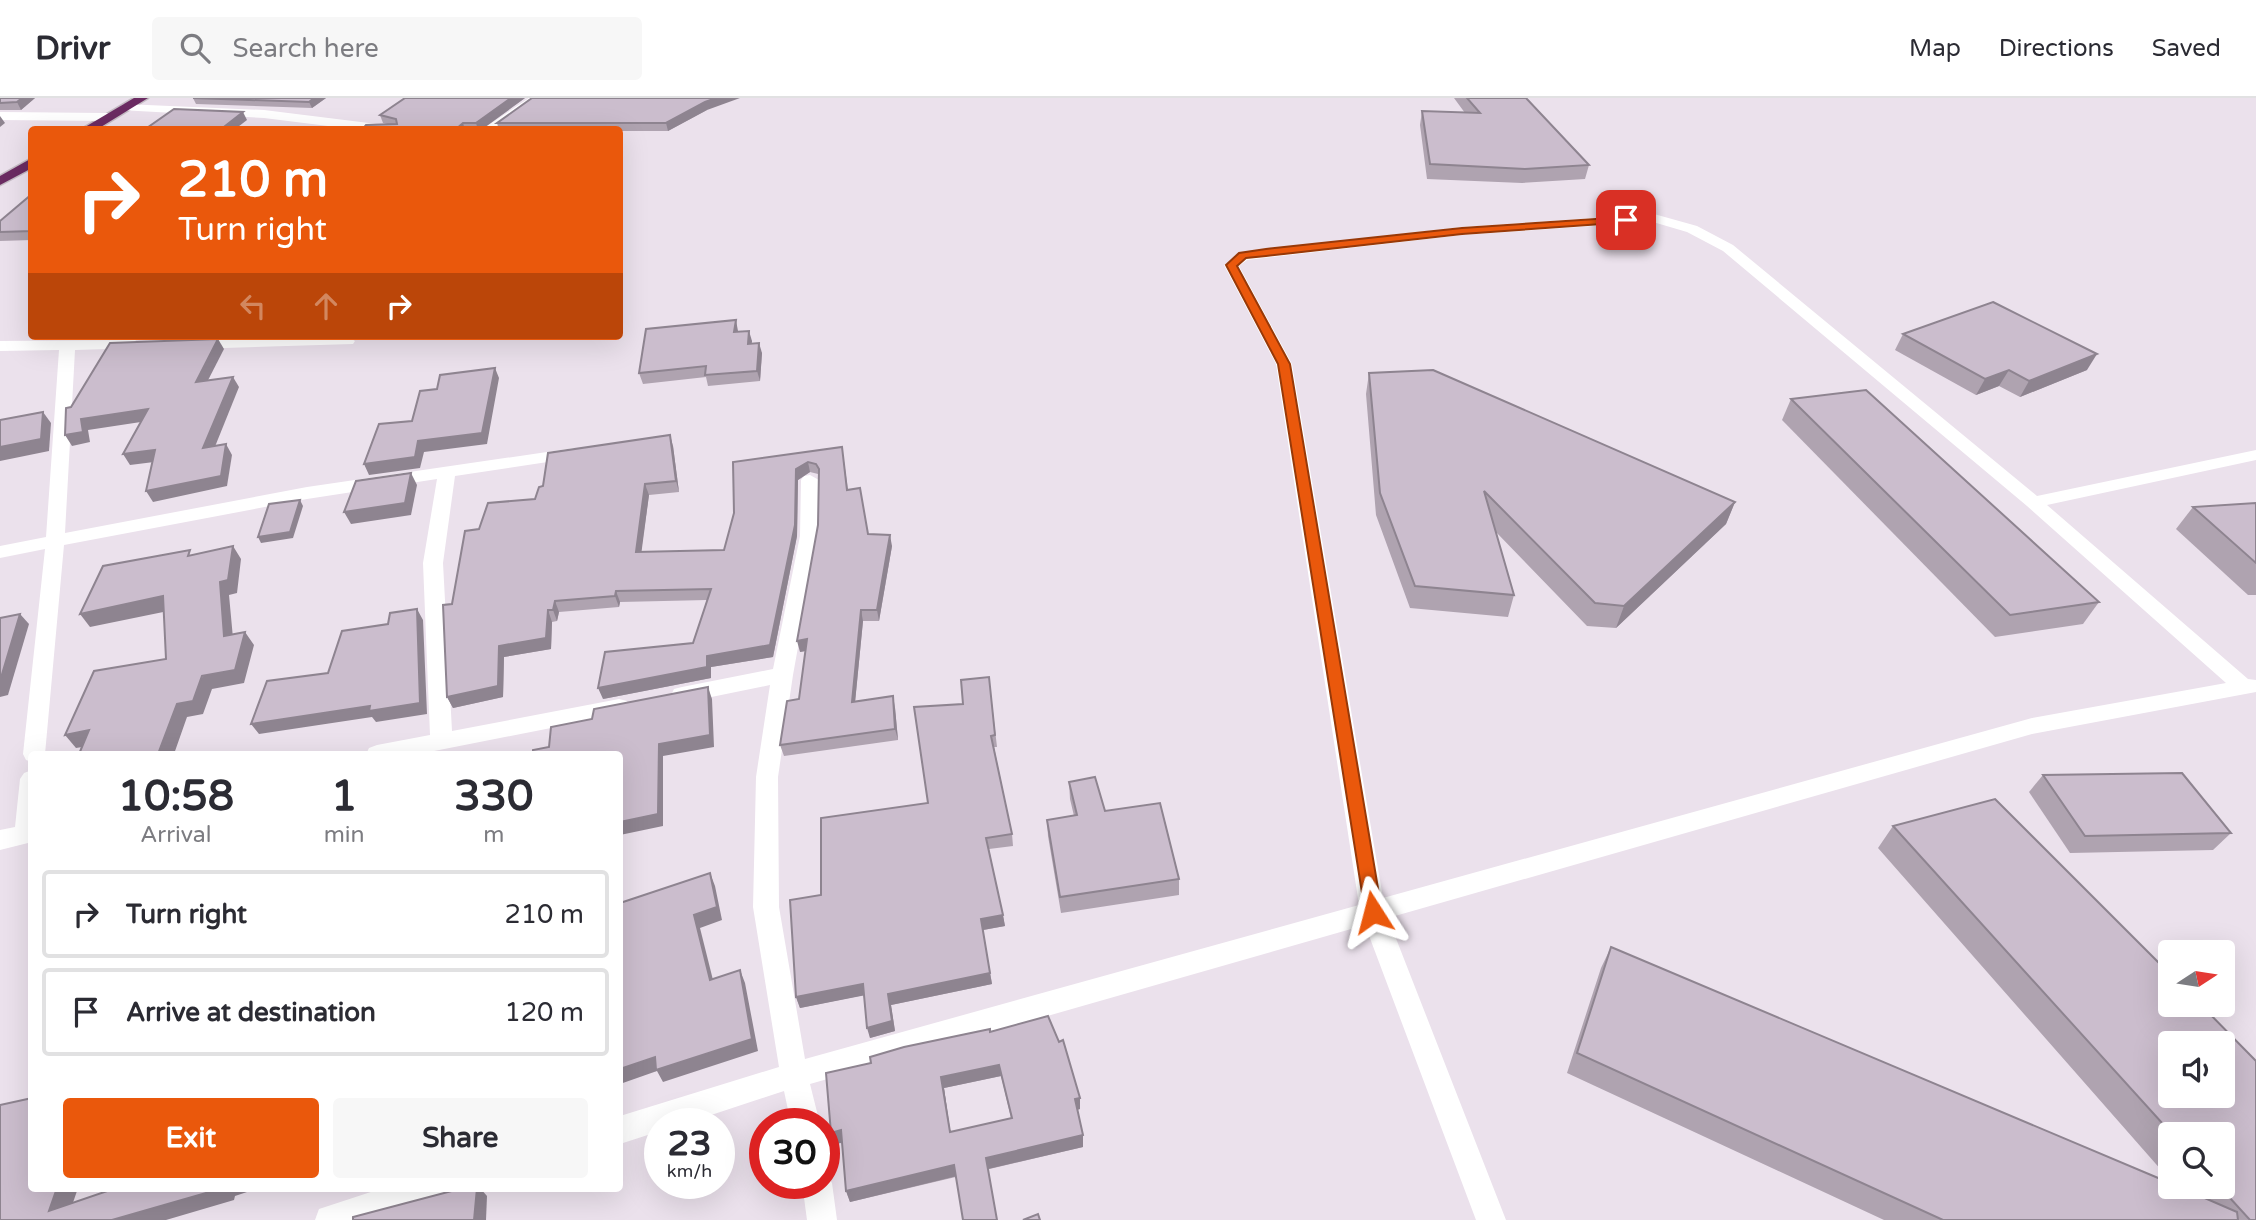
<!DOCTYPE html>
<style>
body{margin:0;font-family:"Varela Round",sans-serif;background:#f7f7f7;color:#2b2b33;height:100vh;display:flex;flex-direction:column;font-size:26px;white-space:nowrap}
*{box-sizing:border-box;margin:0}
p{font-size:23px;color:#7c7c81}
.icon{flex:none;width:38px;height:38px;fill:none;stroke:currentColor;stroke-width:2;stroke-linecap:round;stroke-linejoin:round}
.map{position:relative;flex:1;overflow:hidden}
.panel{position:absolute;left:28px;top:653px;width:595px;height:441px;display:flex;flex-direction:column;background:#fff;border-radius:7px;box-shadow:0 7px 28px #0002}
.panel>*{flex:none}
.banner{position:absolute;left:28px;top:28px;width:595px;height:214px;border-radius:7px;box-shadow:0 7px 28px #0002;background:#ea580c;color:#fff;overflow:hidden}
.needle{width:46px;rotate:78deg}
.tools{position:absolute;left:2158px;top:842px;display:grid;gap:14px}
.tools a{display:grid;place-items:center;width:77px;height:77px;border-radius:7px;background:#fff;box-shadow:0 7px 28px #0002;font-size:35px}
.speed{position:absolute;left:644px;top:1010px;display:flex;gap:14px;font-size:35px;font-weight:700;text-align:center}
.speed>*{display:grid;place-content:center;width:91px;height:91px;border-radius:50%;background:#fff;box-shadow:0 7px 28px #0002;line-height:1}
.speed small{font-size:18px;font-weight:400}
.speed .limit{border:10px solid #d22;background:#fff;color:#111}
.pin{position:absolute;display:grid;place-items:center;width:60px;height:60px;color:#fff;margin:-30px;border-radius:14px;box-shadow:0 4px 10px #0006}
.me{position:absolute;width:77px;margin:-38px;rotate:351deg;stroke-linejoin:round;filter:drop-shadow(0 0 5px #0008)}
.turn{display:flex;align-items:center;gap:24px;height:147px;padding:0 35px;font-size:32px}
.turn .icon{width:91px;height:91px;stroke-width:2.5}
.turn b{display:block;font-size:49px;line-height:60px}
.lanes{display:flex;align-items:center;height:66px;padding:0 35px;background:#0003;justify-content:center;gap:35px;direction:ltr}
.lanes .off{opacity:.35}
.eta{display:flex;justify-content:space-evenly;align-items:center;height:119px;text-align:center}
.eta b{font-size:42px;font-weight:700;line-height:49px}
.button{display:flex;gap:14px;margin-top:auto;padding:14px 35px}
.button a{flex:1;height:80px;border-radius:7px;background:#ea580c;color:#fff;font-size:28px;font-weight:700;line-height:80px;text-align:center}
.button a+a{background:#f7f7f7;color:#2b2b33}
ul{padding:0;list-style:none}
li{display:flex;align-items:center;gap:21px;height:88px;margin:0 14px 10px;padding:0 21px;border:4px solid #e1e1e2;border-radius:7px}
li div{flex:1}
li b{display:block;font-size:26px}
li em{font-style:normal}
header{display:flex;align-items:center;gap:42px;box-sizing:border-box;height:98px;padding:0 35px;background:#fff;border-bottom:2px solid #e1e1e2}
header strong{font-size:33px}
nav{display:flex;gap:38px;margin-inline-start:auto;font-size:24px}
.search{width:490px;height:63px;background:#f7f7f7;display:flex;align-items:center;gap:18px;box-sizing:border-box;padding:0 24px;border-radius:7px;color:#7c7c81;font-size:26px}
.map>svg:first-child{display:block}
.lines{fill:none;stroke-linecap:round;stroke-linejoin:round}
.highway-casing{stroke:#c5bcc4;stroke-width:3}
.street{fill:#fff;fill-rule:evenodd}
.highway{fill:#6b2b62;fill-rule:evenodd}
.wall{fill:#afa3b0;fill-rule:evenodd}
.shaded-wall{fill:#8e8490}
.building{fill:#cbbdcd;stroke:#8e8490;stroke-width:2;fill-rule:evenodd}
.route{fill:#ea580c;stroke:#983908;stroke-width:2}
</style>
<header>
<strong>Drivr</strong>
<div class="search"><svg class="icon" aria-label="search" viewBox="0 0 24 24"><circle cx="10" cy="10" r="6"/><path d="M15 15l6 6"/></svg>Search here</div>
<nav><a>Map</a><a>Directions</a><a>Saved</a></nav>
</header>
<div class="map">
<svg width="2256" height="1122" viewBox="0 0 2256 1122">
<rect width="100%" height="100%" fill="#ebe1ec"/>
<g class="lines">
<g class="highway-casing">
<g id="highway">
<path d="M 134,0 L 148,0 L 96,32 L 80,32 Z"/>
<path d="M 32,60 L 32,70 L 0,87 L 0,78 Z"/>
</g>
</g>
<g class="street">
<path d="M 529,0 L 543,0 L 496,32 L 481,32 Z"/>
<path d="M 124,6 L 264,12 L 393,28 L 399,32 L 360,32 L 264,20 L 120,12 L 118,10 Z"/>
<path d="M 0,14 L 107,15 L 113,19 L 107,23 L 0,22 Z"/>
<path d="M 1654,116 L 1697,128 L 1733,147 L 2037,398 L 2256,352 L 2256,362 L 2047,407 L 2248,581 L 2256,582 L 2256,594 L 2032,636 L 1388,820 L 1506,1122 L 1476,1122 L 1365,827 L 810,986 L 820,1026 L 791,1026 L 784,993 L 684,1026 L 660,1026 L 660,1033 L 620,1046 L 620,1018 L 779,969 L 753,809 L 756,679 L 770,587 L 682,605 L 674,603 L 671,597 L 674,591 L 682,589 L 773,571 L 800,438 L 801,382 L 804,378 L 810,377 L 819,382 L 818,438 L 793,577 L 778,679 L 779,809 L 805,961 L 1359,807 L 1276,266 L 1224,167 L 1243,154 L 1462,129 ZM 1653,124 L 1687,134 L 1723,153 L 2027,408 L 2226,585 L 2032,620 L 1383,800 L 1292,266 L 1239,168 L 1247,162 L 1462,137 Z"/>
<path d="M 347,238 L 355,243 L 353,246 L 192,251 L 184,246 L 192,241 Z"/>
<path d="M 135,242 L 143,247 L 141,250 L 75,252 L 65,435 L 307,389 L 574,350 L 580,351 L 583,355 L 580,359 L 574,360 L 455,378 L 443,465 L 452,633 L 619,601 L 627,603 L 630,609 L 627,615 L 419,656 L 366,656 L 369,650 L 377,647 L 430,637 L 423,465 L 437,381 L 307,401 L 64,447 L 45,656 L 32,656 L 32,664 L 26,662 L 23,656 L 45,451 L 0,460 L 0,448 L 46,439 L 59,252 L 0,253 L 0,243 Z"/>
<path d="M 32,672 L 32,744 L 0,752 L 0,732 L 15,729 L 20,681 L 24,675 Z"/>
<path d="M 824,1073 L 832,1085 L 837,1122 L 807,1122 L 802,1085 L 824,1085 Z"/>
<path d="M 383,1090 L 446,1090 L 442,1101 L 378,1122 L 315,1122 L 319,1111 Z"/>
</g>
<use href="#highway" class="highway"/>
</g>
<g class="wall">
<path d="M 0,0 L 35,0 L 21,12 L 0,12 Z"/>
<path d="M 193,0 L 326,0 L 312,10 L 196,6 Z"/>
<path d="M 525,0 L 481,32 L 362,32 L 387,26 L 383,25 L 380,17 Z"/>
<path d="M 1454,0 L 1526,0 L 1589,67 L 1585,81 L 1522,85 L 1427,81 L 1420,27 L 1422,13 L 1465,15 Z"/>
<path d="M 707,12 L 668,33 L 620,33 L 620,32 L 499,32 L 497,25 Z"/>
<path d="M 32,96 L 32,142 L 0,143 L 0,123 Z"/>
<path d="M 738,234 L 752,243 L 751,246 L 762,255 L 760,283 L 708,288 L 706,279 L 643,286 L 639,275 Z"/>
<path d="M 1903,236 L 2087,272 L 2020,299 L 1999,288 L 1976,297 L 1895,252 Z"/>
<path d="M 1369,275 L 1735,404 L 1726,426 L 1616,530 L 1587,528 L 1495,433 L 1514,497 L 1508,519 L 1410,510 L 1376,417 L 1366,296 Z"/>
<path d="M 1791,301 L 2099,504 L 2083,526 L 1995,539 L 1782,322 Z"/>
<path d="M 673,348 L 679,394 L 649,397 L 641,454 L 724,452 L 734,415 L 733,364 L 842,349 L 848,392 L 868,436 L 892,448 L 879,523 L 863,523 L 855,604 L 895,610 L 898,642 L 784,658 L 780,647 L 799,601 L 806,553 L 800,554 L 818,427 L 819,378 L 818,376 L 810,374 L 798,382 L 797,438 L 773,559 L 711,569 L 711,580 L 603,601 L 693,545 L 707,502 L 620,504 L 619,509 L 559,514 L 557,523 L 552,524 L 551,551 L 504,559 L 503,599 L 453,610 L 447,599 L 452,506 L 479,431 L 535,401 L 543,388 Z"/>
<path d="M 2256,405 L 2256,497 L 2248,497 L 2176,431 L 2193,409 Z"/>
<path d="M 989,579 L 997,649 L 994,649 L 1012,736 L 1013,748 L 989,751 L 1005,828 L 983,832 L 992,886 L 891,907 L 895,933 L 870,940 L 864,897 L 800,910 L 796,899 L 821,797 L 928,705 L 963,606 Z"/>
<path d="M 2043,677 L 2231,735 L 2213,752 L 2070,755 L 2029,694 Z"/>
<path d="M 1069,684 L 1105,713 L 1179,781 L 1179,797 L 1061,815 L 1048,738 L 1047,722 L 1074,718 L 1070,701 Z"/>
<path d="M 1995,701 L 2170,876 L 2170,906 L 2200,906 L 2256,963 L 2256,1122 L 1884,1122 L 1567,975 L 1601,870 L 1611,849 L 2170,1085 L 2170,1088 L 2222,1088 L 2222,1036 L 2170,1036 L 2170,1082 L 1878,750 L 1893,728 ZM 2170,945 L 2222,945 L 2222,998 L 2170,998 Z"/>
<path d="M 990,934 L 1080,1011 L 1077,1012 L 1083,1037 L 1083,1049 L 850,1104 L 846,1093 L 842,1044 L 836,1046 L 871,965 ZM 1001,978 L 1011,1020 L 950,1034 L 944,990 Z"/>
</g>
<g class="shaded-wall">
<path d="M 22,0 L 35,0 L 21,12 L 17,4 Z"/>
<path d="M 314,0 L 326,0 L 312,10 L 309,4 Z"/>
<path d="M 511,0 L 525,0 L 481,32 L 478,32 L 476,25 Z"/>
<path d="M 716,0 L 740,0 L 707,12 L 668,33 L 666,25 L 705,4 Z"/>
<path d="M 243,14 L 247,22 L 234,32 L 220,32 Z"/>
<path d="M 0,18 L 5,25 L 0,29 Z"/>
<path d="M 463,25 L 465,32 L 455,32 Z"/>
<path d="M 736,222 L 738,233 L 737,244 L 734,234 Z"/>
<path d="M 749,233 L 752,243 L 750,256 L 748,246 Z"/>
<path d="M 218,241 L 224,251 L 202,294 L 196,284 Z"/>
<path d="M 759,245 L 762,255 L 760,283 L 757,273 Z"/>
<path d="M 2097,256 L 2087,272 L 2020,299 L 2029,283 Z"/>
<path d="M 495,270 L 499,280 L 487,346 L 424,354 L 420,370 L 369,377 L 364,366 L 418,343 Z"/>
<path d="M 2009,272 L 1999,288 L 1976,297 L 1985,281 Z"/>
<path d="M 233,279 L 239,289 L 210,361 L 203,350 Z"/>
<path d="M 148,311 L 154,322 L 88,332 L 90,344 L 72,348 L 65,337 L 81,321 Z"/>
<path d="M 43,314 L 51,325 L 49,353 L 0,363 L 0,349 Z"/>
<path d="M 670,337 L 673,348 L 679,394 L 676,383 Z"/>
<path d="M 226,346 L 232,357 L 227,388 L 153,404 L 146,393 Z"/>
<path d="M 155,352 L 162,363 L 130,367 L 123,356 Z"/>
<path d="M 808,364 L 810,374 L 798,382 L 797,438 L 773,559 L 711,569 L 711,580 L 603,601 L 598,590 L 707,558 L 796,371 Z"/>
<path d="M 411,375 L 417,387 L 411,417 L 351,426 L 344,414 Z"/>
<path d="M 645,386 L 649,397 L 640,465 L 636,454 Z"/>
<path d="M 300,402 L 303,408 L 293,440 L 261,445 L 258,439 Z"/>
<path d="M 1735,404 L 1726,426 L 1616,530 L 1624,508 Z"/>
<path d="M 890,437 L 892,448 L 879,523 L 877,512 Z"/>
<path d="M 233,448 L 241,461 L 237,495 L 229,497 L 234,551 L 224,538 L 220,484 Z"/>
<path d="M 616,493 L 620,504 L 619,509 L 615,498 Z"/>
<path d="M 163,498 L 173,512 L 90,529 L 80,516 Z"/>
<path d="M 555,503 L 559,514 L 557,523 L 553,512 Z"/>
<path d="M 417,511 L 423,522 L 427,616 L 376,624 L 372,619 L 259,636 L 251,626 L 370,608 Z"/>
<path d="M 548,512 L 552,524 L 551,551 L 504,559 L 503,599 L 453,610 L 447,599 L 499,548 Z"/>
<path d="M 861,512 L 863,523 L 854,615 L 852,604 Z"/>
<path d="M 20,516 L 29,526 L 8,597 L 0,599 L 0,583 Z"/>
<path d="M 245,534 L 254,547 L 244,585 L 212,591 L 203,616 L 187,619 L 174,656 L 158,656 L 177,606 Z"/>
<path d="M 807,541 L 810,552 L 800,554 L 797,543 Z"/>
<path d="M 708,589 L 712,601 L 714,649 L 663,658 L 663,728 L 620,737 L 620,724 L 659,646 Z"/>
<path d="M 893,598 L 895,610 L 898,642 L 895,631 Z"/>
<path d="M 89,632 L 101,646 L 76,650 L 65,637 Z"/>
<path d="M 710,775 L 715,788 L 722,822 L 700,830 L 716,894 L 710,882 L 694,817 Z"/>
<path d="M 1003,817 L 1005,828 L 983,832 L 981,821 Z"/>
<path d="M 740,872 L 745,885 L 758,953 L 663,984 L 657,973 L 620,986 L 620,971 Z"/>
<path d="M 990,875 L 992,886 L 891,907 L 895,933 L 870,940 L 867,930 L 888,896 Z"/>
<path d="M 863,886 L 866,897 L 800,910 L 796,899 Z"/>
<path d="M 999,967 L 1001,978 L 944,990 L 952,1045 L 941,979 Z"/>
<path d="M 1080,1000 L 1080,1011 L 1075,1012 L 1075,1001 Z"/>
<path d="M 841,1032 L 846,1044 L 836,1046 L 831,1035 Z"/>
<path d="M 1083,1037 L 1083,1049 L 988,1071 L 986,1060 Z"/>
<path d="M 954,1067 L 957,1078 L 850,1104 L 846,1093 Z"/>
<path d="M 57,1090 L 78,1090 L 67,1122 L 49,1113 Z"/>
<path d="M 220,1090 L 259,1090 L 235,1098 L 234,1102 L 166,1122 L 112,1122 Z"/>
<path d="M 477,1090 L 480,1090 L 487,1098 L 486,1122 L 474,1122 Z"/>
</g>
<g class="building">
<path d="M 0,0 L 22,0 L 17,4 L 0,5 Z"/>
<path d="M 193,0 L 314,0 L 309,4 Z"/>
<path d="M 405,0 L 511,0 L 476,25 L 463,25 L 455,32 L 362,32 L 366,27 L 397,26 L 396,21 L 380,17 Z"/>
<path d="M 532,0 L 716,0 L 705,4 L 666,25 L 497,25 Z"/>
<path d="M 1467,0 L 1526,0 L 1589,67 L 1525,71 L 1430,66 L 1422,13 L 1480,15 Z"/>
<path d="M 174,11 L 243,14 L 220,32 L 144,32 Z"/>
<path d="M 32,96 L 32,133 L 0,134 L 0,123 Z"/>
<path d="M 1993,204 L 2097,256 L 2029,283 L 2009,272 L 1985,281 L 1903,236 Z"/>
<path d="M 736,222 L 734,234 L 749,233 L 748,246 L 759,245 L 757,273 L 705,277 L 706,268 L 639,275 L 646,231 Z"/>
<path d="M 218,241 L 196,284 L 233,279 L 203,350 L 226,346 L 221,378 L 146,393 L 155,352 L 123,356 L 148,311 L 81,321 L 83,334 L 65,337 L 66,310 L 71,309 L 110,245 Z"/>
<path d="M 495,270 L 482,335 L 418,343 L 415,359 L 364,366 L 379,326 L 412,323 L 420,293 L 437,291 L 440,277 Z"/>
<path d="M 1433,272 L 1735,404 L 1624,508 L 1595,505 L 1484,393 L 1514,497 L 1415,488 L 1380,395 L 1369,275 Z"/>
<path d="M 1866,292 L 2099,504 L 2010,517 L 1791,301 Z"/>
<path d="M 43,314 L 41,341 L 0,349 L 0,322 Z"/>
<path d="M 670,337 L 676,383 L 645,386 L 636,454 L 724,452 L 734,415 L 733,364 L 842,349 L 847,392 L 860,390 L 868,436 L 890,437 L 877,512 L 861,512 L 852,604 L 893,598 L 895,631 L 780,647 L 787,603 L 799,601 L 807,541 L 797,543 L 818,427 L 819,371 L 816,366 L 808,364 L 796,371 L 795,427 L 770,547 L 707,558 L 707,569 L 598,590 L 605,554 L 693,545 L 711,491 L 616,493 L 615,498 L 555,503 L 553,512 L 548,512 L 546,540 L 499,548 L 498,588 L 447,599 L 443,507 L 452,506 L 465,433 L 479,431 L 488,405 L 535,401 L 539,389 L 543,388 L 548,355 Z"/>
<path d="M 411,375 L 405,405 L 344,414 L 356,383 Z"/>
<path d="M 300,402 L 290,434 L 258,439 L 269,406 Z"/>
<path d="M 2256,405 L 2256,465 L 2193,409 Z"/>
<path d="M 233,448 L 228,482 L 220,484 L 224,538 L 245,534 L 235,572 L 202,578 L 193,603 L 177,606 L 158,656 L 79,656 L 89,632 L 65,637 L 94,573 L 166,561 L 163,498 L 80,516 L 103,468 L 190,452 L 188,458 Z"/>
<path d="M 417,511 L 420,605 L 369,613 L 370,608 L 251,626 L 267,583 L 328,575 L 342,533 L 388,526 L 390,515 Z"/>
<path d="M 20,516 L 0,583 L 0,520 Z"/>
<path d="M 989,579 L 995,637 L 991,638 L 1012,736 L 986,740 L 1003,817 L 981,821 L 990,875 L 888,896 L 892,923 L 867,930 L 863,886 L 796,899 L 790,802 L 821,797 L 821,720 L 928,705 L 914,609 L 963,606 L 961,582 Z"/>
<path d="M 708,589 L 710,637 L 659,646 L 658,716 L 620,724 L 620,656 L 533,656 L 533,652 L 549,649 L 551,629 L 592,621 L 594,611 Z"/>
<path d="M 2182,675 L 2231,735 L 2085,738 L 2043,677 Z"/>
<path d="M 1095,679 L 1105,713 L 1160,705 L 1179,781 L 1060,799 L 1047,722 L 1077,717 L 1069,684 Z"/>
<path d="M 1995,701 L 2170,876 L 2170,906 L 2200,906 L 2256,963 L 2256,1122 L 2250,1122 L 2219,1088 L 2222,1088 L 2222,1036 L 2172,1036 L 1893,728 ZM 2170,945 L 2222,945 L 2222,998 L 2170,998 Z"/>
<path d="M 710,775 L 717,809 L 694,817 L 710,882 L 740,872 L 752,941 L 656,972 L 655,959 L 620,971 L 620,805 Z"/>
<path d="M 1611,849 L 2170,1085 L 2170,1088 L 2177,1088 L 2237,1114 L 2238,1122 L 1943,1122 L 1577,955 Z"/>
<path d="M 1048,918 L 1059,944 L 1063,942 L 1080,1000 L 1075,1001 L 1083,1037 L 986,1060 L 997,1122 L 963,1122 L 954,1067 L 846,1093 L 841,1032 L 831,1035 L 826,975 L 871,965 L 870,959 L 904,949 L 990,931 L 990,934 ZM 999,967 L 1012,1020 L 950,1034 L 941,979 Z"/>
<path d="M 32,1000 L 32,1090 L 57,1090 L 49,1113 L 116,1090 L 220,1091 L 112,1122 L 0,1122 L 0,1007 Z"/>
<path d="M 463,1090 L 477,1090 L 474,1122 L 353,1122 L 353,1119 Z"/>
<path d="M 1038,1116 L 1040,1122 L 1023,1122 Z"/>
</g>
<path class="route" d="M 1626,119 L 1632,122 L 1630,124 L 1462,136 L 1266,158 L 1246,160 L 1237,168 L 1290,266 L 1382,814 L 1379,820 L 1373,822 L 1366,820 L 1278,266 L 1226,167 L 1239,155 L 1266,151 L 1462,130 Z"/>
</svg>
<div class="tools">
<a><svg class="needle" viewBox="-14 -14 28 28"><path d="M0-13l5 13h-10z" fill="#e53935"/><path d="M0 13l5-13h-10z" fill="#7c7c81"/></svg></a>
<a><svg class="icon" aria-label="sound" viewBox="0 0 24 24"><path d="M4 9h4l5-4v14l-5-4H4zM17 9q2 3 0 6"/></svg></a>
<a><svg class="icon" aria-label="search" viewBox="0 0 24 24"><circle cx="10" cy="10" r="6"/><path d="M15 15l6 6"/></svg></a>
</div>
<div class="speed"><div>23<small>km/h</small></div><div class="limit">30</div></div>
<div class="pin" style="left:1626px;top:122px;background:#d93025"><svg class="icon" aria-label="arrive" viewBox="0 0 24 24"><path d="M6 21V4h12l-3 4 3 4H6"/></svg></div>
<svg class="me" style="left:1373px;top:814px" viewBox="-20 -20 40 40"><path d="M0-17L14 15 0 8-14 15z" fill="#ea580c" stroke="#fff" stroke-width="4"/></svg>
<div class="banner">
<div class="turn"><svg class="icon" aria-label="right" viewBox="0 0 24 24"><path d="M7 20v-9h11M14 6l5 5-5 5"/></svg><div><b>210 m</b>Turn right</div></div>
<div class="lanes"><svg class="icon off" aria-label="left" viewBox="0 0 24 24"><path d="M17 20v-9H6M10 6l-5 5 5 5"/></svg><svg class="icon off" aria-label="ahead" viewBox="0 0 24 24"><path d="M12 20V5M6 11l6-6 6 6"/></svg><svg class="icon" aria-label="right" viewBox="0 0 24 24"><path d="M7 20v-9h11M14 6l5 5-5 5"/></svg></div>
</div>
<section class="panel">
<div class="eta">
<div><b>10:58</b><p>Arrival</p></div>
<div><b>1</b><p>min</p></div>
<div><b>330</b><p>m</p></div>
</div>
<ul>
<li><svg class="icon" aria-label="right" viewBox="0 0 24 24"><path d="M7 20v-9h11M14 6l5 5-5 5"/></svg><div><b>Turn right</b></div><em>210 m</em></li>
<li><svg class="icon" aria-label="arrive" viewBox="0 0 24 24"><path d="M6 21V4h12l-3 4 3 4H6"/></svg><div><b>Arrive at destination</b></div><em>120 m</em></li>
</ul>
<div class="button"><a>Exit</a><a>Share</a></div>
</section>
</div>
